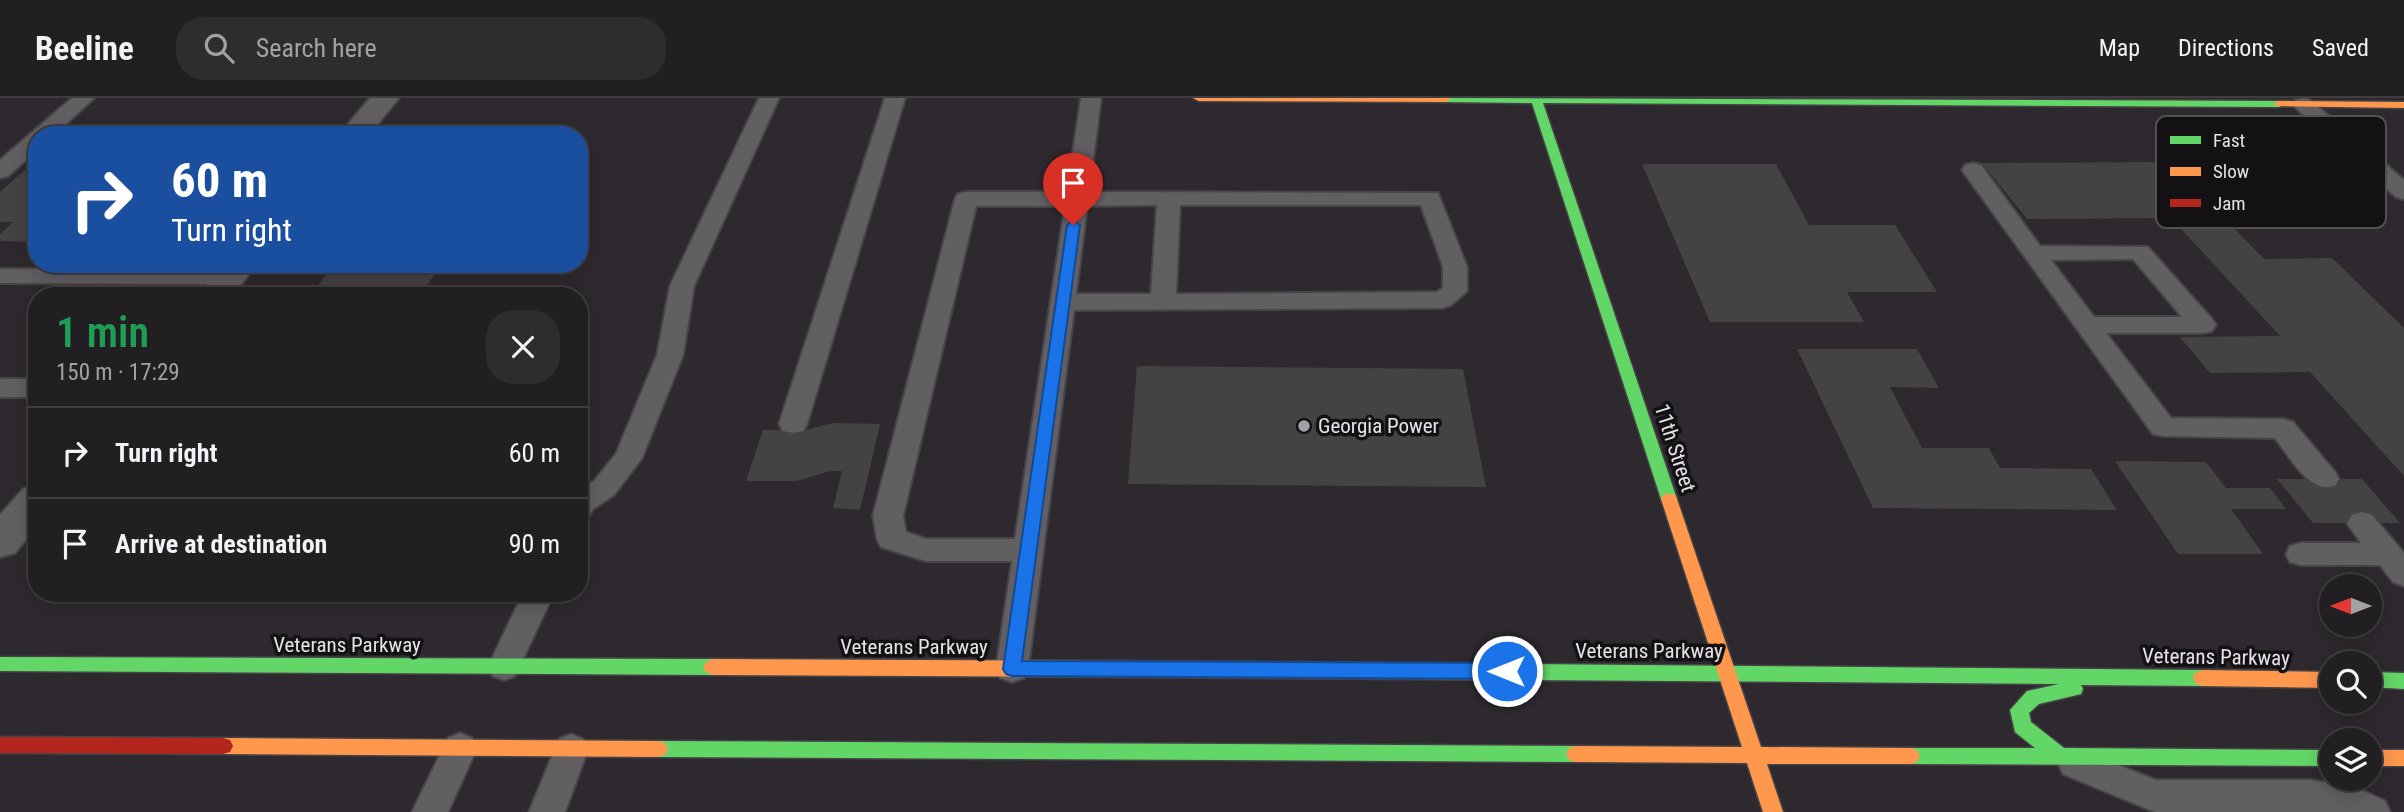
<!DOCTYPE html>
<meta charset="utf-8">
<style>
body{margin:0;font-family:"Roboto Condensed",sans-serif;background:#2e2c2f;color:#f1f3f6;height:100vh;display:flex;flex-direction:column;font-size:26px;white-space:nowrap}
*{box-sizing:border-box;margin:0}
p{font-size:23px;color:#a2a2a5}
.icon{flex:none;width:38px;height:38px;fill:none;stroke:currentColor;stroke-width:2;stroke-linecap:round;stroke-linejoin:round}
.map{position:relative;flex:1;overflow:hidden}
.sheet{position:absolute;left:28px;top:189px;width:560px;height:315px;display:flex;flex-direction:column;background:#221f22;border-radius:28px;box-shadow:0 4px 18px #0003,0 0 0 2px #3f3d40}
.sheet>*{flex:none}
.guide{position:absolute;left:28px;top:28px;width:560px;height:147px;border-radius:28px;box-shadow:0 4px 18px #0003,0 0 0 2px #3f3d40;background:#1a4fa0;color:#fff;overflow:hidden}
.needle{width:46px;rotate:270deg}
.tools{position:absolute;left:2319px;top:476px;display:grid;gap:14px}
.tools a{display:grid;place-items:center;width:63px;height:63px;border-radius:50%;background:#221f22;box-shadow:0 4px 18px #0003,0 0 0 2px #3f3d40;font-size:35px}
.pin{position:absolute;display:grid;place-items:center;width:60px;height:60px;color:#fff;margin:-72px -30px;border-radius:50% 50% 50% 0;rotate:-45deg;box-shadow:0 0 7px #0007}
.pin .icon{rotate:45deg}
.me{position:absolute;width:77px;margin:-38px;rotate:270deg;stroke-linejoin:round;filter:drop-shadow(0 0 5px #0008)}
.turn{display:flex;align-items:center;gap:24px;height:147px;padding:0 28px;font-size:32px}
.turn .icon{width:91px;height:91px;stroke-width:2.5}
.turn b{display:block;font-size:49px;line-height:60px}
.round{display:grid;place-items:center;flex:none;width:74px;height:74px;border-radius:28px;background:#2e2c2f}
.overview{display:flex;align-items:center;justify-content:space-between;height:119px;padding:0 28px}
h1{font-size:42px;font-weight:600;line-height:52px;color:#1e9e55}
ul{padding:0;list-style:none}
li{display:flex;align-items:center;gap:21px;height:91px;padding:0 28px;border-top:2px solid #3f3d40}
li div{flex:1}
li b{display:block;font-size:26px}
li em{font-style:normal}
header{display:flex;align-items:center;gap:42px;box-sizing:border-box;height:98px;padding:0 35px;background:#221f22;border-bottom:2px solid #3f3d40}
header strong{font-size:33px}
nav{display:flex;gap:38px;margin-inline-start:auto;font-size:24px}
.search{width:490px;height:63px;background:#2e2c2f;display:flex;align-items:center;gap:18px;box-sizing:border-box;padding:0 24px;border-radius:28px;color:#a2a2a5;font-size:26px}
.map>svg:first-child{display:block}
.building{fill:#454244}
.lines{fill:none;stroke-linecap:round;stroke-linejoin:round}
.lane-casing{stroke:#474448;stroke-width:4}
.street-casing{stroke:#474448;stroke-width:4}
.fast-casing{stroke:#474448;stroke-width:3}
.slow-casing{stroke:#474448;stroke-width:3}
.jam-casing{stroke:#474448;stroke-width:3}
.lane{fill:#625f63;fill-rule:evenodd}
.street{fill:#625f63;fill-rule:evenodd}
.fast{fill:#63d668;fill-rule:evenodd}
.slow{fill:#ff974d;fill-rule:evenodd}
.jam{fill:#b3261e;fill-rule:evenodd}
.route{fill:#1a73e8;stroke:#114b97;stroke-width:2}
.poi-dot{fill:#a5a1a6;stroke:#141115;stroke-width:2.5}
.labels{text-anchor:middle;stroke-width:7;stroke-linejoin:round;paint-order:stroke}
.poi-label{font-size:21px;fill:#e6e2e7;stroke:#141115;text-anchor:start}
.street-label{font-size:21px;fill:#e6e2e7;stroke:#141115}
.key{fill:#141115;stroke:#535054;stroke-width:2}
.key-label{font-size:19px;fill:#e6e2e7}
</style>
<header>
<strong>Beeline</strong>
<div class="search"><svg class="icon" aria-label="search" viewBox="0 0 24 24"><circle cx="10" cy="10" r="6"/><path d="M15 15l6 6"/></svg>Search here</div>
<nav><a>Map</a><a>Directions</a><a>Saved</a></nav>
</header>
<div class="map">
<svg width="2404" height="714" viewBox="0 0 2404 714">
<rect width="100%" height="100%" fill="#2d292e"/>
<g class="building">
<path d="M 2170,64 L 2264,161 L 2332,160 L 2404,230 L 2404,378 L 2310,274 L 2210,275 L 2180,239 L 2280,238 L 2171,120 L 2027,121 L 1982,65 Z"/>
<path d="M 33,65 L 37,65 L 37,144 L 0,143 L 0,136 L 13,124 L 0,124 L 0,94 Z"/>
<path d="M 1642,66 L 1776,66 L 1809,127 L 1895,127 L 1937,194 L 1847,194 L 1864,224 L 1710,224 Z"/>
<path d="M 334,166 L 441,166 L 420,198 L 310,198 Z"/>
<path d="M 1797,251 L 1917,251 L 1939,290 L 1890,289 L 1922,350 L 1989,350 L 2000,370 L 2091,371 L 2117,412 L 1873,410 Z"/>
<path d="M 1137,268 L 1463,271 L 1486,389 L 1128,386 Z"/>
<path d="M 833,325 L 880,326 L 860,412 L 833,410 L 842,373 L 830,373 L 797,383 L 746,383 L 763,332 L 805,332 Z"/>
<path d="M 2115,363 L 2206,364 L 2226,390 L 2270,390 L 2286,411 L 2231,411 L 2263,456 L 2178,456 Z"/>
<path d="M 2277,381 L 2362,381 L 2400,425 L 2313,425 Z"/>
</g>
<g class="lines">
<g class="lane-casing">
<g id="lane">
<path d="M 72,0 L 94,0 L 54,37 L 37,37 L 37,52 L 8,78 L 0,80 L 0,62 Z"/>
<path d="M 759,0 L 779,0 L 694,188 L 683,257 L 642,360 L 614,397 L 593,411 L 589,418 L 579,421 L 579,392 L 594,383 L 616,356 L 657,257 L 670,188 Z"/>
<path d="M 885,0 L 905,0 L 807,326 L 803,333 L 793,335 L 783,333 L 779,326 Z"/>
<path d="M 1081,0 L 1101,0 L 1089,94 L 1438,95 L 1467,169 L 1467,193 L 1451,207 L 1442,210 L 1074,212 L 1028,571 L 1024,580 L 1012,584 L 1000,580 L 996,571 L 1012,463 L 926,463 L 881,449 L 877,441 L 873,418 L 955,101 L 958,96 L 966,94 L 1067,94 ZM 1157,107 L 1151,196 L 1076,196 L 1087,108 ZM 1180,107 L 1421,107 L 1443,169 L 1443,190 L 1437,194 L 1176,196 ZM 976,108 L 1065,108 L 1015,441 L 926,441 L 906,434 L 903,418 Z"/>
<path d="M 2304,0 L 2310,2 L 2404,82 L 2404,101 L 2396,99 L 2296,10 L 2293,6 L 2296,2 Z"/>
<path d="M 1973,65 L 1981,67 L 2040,148 L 2148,149 L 2212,221 L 2216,227 L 2212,233 L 2203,235 L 2106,235 L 2171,320 L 2283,321 L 2293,324 L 2335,374 L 2339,381 L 2335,388 C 2309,396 2290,359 2275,340 L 2163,338 L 2153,336 L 1962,72 L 1965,67 ZM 2133,161 L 2182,219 L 2094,219 L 2051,162 Z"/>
<path d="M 0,171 L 230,172 L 239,174 L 242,179 L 239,184 L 230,186 L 0,185 Z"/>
<rect x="0" y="281" width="37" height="18"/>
<path d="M 2362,414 L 2372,417 L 2404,455 L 2404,488 L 2393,484 L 2380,467 L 2301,467 L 2290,464 L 2286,456 L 2290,448 L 2301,445 L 2361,445 L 2347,425 L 2352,417 Z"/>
<path d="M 523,495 L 554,495 L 515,578 L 504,582 L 493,578 L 488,569 Z"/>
<path d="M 460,635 L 472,640 L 477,650 L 448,714 L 412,714 L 448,640 Z"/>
<path d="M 571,636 L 583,641 L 588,651 L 565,714 L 529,714 L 559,641 Z"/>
<path d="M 2075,650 L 2156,682 L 2310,682 L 2355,689 L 2385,703 L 2390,714 L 2155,714 L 2063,676 L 2058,665 L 2063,654 Z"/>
</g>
</g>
<g class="street-casing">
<g id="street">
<path d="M 370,0 L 399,0 L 369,37 L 339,37 Z"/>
<path d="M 223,166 L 257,166 L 232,198 L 197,198 Z"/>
<path d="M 37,387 L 37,428 L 15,455 L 0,459 L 0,417 L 23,391 Z"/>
</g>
</g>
<g class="fast-casing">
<g id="fast">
<path d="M 1440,0 L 2279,3 L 2285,6 L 2279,9 L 1543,5 L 1677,401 L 1675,405 L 1663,405 L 1661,401 L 1532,5 L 1445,4 Z"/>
<path d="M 0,559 L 712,561 L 718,564 L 721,569 L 718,574 L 712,577 L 0,573 Z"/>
<path d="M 1408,565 L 2202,572 L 2209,575 L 2211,580 L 2209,585 L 2202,588 L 2081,587 L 2083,591 L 2081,596 L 2039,606 L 2029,615 L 2031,624 L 2064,650 L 2331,652 L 2331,668 L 1910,666 L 1903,664 L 1900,658 L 1903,652 L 1910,650 L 2035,650 L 2015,634 L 2010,612 L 2027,593 L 2059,586 L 1408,581 L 1402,578 L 1399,573 L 1402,568 Z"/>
<path d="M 2370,574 L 2404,575 L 2404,591 L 2370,589 Z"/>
<path d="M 658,643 L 1576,648 L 1583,650 L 1586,656 L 1583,662 L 1576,664 L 658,659 L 651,657 L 648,651 L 651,645 Z"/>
</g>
</g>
<g class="slow-casing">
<g id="slow">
<path d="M 1193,0 L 1450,0 L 1451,1 L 1445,4 L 1199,3 Z"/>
<path d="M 2279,3 L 2404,4 L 2404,10 L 2275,8 L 2275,4 Z"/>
<path d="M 1669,395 L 1675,397 L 1677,401 L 1761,649 L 1910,650 L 1917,652 L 1920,658 L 1917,664 L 1910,666 L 1767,666 L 1783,714 L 1763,714 L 1747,665 L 1576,664 L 1569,662 L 1566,656 L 1569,650 L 1576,648 L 1742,649 L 1661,401 L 1663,397 Z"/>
<path d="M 712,561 L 1124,563 L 1130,566 L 1133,571 L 1130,576 L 1124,579 L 712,577 L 706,574 L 703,569 L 706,564 Z"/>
<path d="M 2202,572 L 2331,574 L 2331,590 L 2202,588 L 2195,585 L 2193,580 L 2195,575 Z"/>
<path d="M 223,640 L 658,643 L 665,645 L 668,651 L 665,657 L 658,659 L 223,656 L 216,654 L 213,648 L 216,642 Z"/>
<rect x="2370" y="652" width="34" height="16"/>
</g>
</g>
<g class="jam-casing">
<g id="jam">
<path d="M 1124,563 L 1408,565 L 1414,568 L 1417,573 L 1414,578 L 1408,581 L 1124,579 L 1118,576 L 1115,571 L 1118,566 Z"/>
<path d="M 0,639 L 223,640 L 230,642 L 233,648 L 230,654 L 223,656 L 0,655 Z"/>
</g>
</g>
<use href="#lane" class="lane"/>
<use href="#street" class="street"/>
<use href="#fast" class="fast"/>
<use href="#slow" class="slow"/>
<use href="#jam" class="jam"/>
</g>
<path class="route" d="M 1073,123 L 1080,127 L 1022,563 L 1507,565 L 1514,568 L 1517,573 L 1514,579 L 1507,581 L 1012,578 L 1006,576 L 1003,571 L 1067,127 Z"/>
<circle class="poi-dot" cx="1304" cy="328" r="7"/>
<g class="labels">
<g class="poi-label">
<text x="1318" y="335">Georgia Power</text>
</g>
<g class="street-label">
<text transform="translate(1675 350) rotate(72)" y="7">11th Street</text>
<text x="347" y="554">Veterans Parkway</text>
<text x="914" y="556">Veterans Parkway</text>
<text x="1649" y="560">Veterans Parkway</text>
<text transform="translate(2216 559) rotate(1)" y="7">Veterans Parkway</text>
</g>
</g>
<rect x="2156" y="18" width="230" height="112" rx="10" class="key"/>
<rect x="2170" y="38" width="31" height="8" fill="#63d668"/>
<rect x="2170" y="69" width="31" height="9" fill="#ff974d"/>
<rect x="2170" y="101" width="31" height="8" fill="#b3261e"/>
<g class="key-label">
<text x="2213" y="49">Fast</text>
<text x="2213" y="80">Slow</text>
<text x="2213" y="112">Jam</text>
</g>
</svg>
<div class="tools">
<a><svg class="needle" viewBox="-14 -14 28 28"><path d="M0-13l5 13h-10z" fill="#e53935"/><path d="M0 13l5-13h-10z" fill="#a2a2a5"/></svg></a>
<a><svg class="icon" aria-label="search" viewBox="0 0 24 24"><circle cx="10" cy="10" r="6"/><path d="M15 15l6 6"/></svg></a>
<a><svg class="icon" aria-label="layers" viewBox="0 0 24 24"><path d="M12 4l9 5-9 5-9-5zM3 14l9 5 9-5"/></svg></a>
</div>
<div class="pin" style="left:1073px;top:127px;background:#d93025"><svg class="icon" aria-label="arrive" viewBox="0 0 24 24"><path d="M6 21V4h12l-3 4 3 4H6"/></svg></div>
<svg class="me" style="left:1507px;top:573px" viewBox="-20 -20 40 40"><circle r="17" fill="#1a73e8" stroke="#fff" stroke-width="3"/><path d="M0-11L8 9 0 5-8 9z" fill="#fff"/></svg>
<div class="guide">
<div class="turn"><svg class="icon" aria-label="right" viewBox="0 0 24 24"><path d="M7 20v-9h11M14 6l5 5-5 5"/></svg><div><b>60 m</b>Turn right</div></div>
</div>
<section class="sheet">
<div class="overview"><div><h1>1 min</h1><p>150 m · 17:29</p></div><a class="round"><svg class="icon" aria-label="close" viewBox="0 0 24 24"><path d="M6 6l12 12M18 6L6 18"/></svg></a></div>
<ul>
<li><svg class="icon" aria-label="right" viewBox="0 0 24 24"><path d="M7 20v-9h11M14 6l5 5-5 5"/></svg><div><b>Turn right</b></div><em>60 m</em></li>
<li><svg class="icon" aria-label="arrive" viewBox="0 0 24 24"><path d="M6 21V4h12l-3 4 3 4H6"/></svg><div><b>Arrive at destination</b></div><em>90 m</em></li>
</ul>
</section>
</div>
